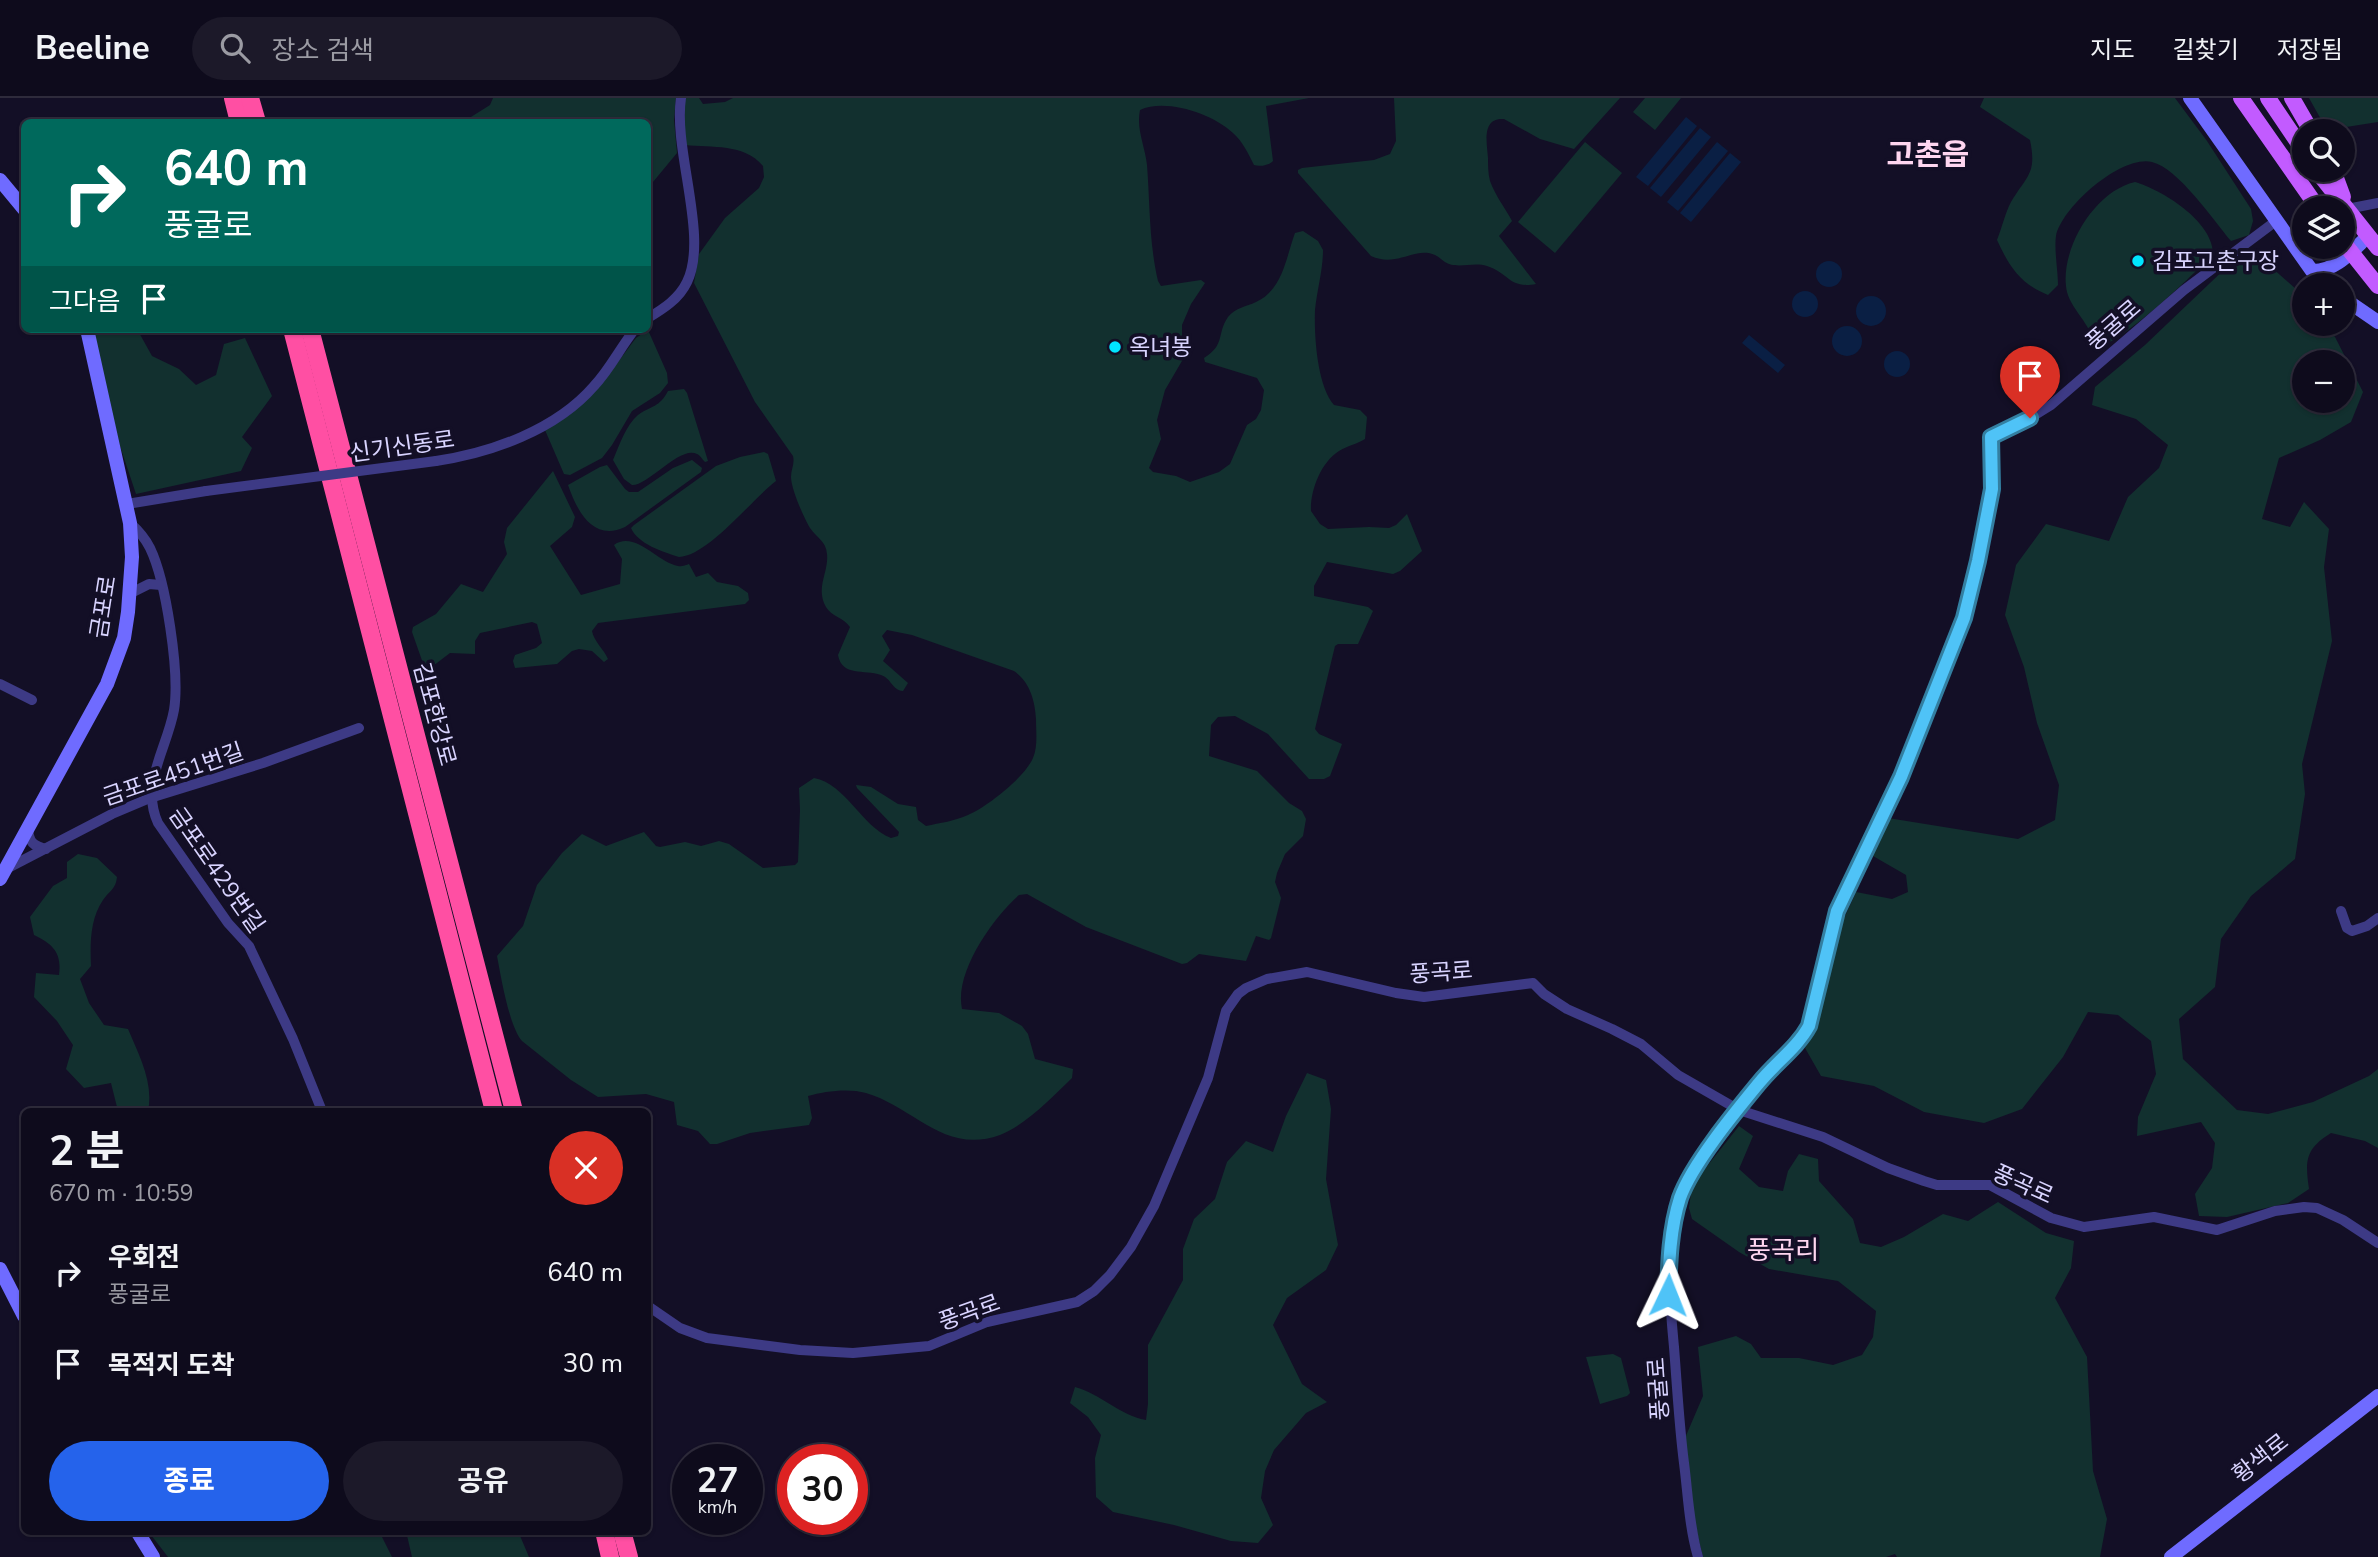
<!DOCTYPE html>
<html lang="ko">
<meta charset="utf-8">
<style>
body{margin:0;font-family:"Nunito Sans","Noto Sans KR",sans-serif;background:#1c1929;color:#f1f3f6;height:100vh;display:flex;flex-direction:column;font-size:26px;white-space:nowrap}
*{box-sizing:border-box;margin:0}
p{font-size:23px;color:#9b9ba3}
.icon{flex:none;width:38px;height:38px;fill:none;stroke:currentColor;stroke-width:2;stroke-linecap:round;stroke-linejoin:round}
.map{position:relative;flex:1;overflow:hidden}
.sheet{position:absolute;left:21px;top:1010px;width:630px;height:427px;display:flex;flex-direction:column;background:#0e0b1c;border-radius:10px;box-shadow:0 2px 5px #0004,0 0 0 2px #2e2b3b}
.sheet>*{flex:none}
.guide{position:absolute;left:21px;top:21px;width:630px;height:214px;border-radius:10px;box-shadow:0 2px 5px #0004,0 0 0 2px #2e2b3b;background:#00695c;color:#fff;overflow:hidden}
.fabs{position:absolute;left:2292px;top:21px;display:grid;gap:14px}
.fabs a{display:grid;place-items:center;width:63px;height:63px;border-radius:50%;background:#0e0b1c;box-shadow:0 2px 5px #0004,0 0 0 2px #2e2b3b;font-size:35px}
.speed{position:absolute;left:672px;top:1346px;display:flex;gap:14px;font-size:35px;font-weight:700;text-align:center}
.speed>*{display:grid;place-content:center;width:91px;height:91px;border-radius:50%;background:#0e0b1c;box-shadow:0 2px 5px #0004,0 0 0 2px #2e2b3b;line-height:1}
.speed small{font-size:18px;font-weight:400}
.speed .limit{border:10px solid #d22;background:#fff;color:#111}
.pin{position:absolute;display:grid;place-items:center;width:60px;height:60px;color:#fff;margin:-72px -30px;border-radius:50% 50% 50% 0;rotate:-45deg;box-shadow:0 0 7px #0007}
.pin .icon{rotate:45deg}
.me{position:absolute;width:77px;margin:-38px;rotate:2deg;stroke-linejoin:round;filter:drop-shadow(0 0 5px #0008)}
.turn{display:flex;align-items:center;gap:24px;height:147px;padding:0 28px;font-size:32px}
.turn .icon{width:91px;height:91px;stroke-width:2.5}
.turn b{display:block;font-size:49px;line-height:60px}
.then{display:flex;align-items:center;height:66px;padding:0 28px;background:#0003;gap:14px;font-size:26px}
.round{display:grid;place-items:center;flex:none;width:74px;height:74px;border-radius:37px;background:#1c1929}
.overview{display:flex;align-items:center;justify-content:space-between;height:119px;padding:0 28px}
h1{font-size:42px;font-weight:700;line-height:52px}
.cta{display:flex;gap:14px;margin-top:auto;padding:14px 28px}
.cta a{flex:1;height:80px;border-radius:42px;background:#2563eb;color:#fff;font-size:28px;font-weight:700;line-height:80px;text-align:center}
.cta a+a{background:#1c1929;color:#f1f3f6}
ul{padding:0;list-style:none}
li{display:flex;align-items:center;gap:21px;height:91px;padding:0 28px}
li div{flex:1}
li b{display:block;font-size:26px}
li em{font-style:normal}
header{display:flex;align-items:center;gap:42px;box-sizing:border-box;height:98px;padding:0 35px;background:#0e0b1c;border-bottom:2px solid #2e2b3b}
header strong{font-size:33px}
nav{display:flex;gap:38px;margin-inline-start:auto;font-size:24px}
.search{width:490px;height:63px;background:#1c1929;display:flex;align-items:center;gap:18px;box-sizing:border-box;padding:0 24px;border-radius:38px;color:#9b9ba3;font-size:26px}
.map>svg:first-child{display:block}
.green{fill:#12302f;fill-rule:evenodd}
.water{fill:#0a1f44}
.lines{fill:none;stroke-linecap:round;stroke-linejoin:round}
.street{stroke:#3d3a85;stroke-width:10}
.secondary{stroke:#6f6bff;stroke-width:14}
.primary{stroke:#c25bff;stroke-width:16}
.highway{stroke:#ff4fa3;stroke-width:18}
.street-bridge{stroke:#3d3a85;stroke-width:10}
.route-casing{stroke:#337fa1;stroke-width:18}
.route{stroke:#4fc3f7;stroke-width:12}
.poi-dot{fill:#00e5ff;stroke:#130f26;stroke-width:2.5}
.labels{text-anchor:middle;stroke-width:7;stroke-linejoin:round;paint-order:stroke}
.poi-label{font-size:23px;fill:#d9d4ff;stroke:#130f26;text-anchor:start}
.street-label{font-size:23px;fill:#d9d4ff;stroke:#130f26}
.quarter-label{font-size:26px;fill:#ffd6f0;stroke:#130f26}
.district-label{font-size:30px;font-weight:bold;fill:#ffd6f0;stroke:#130f26}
</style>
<header>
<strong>Beeline</strong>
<div class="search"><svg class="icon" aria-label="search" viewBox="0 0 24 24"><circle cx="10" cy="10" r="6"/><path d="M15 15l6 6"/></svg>장소 검색</div>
<nav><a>지도</a><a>길찾기</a><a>저장됨</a></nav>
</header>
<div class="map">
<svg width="2378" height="1459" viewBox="0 0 2378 1459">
<rect width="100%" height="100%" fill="#130f26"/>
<g class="green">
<path d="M 493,0 L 676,0 L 674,22 L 677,55 L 648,90 L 648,24 L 463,24 L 490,7 Z"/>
<path d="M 684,0 L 699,0 L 703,6 L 725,4 L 733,0 L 1309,0 L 1266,8 L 1273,63 C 1269,67 1260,69 1254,67 C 1248,55 1243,44 1233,35 C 1212,15 1165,0 1140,12 C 1136,31 1145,48 1147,67 C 1150,105 1149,145 1158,183 L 1161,188 L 1201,182 L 1205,185 L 1191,206 L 1182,227 L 1182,242 L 1186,256 L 1165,292 L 1157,322 L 1161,341 L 1149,370 L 1153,374 L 1176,378 L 1190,384 L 1219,374 L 1230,366 L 1247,327 L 1256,321 L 1261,312 L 1264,292 L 1257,280 L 1205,264 L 1204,260 C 1226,246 1216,237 1228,219 C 1236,209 1246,209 1256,204 C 1283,192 1286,159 1295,135 L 1303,133 L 1318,143 L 1323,152 C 1323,172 1317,192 1315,212 C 1314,237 1317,288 1334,307 L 1360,312 L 1367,319 L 1365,341 C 1357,346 1347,348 1339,353 C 1321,364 1310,393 1311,413 L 1320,426 L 1328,431 L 1369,429 L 1389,430 L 1396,427 L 1407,416 L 1422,453 L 1400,473 L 1393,476 L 1327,464 L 1314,488 L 1314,498 L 1368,509 L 1373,513 L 1358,546 L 1338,546 L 1335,548 L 1315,631 L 1319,636 L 1342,646 L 1330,678 L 1324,681 L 1309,681 L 1268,636 L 1235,618 L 1218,619 L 1211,627 L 1209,658 L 1257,673 L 1289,705 L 1302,713 L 1306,721 L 1303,738 L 1285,756 L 1277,775 L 1275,784 L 1281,800 L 1271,840 L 1269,842 L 1256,838 L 1246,863 L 1199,856 L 1187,865 L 1182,866 L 1086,829 L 1027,796 L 1019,797 C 993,820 954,874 962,911 L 999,915 L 1022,928 L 1028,936 L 1035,961 L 1073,971 L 1072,980 C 1052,999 1026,1027 1000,1037 C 944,1057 914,1009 866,995 C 849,990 825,993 808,998 L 812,1020 L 809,1027 L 750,1035 L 717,1046 L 710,1046 L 698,1033 L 677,1027 L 674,1004 L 646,996 L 598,999 L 571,982 L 522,943 C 509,928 501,879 497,858 L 523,828 L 537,787 L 562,755 L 582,736 L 606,748 L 644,734 L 656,748 L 660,749 L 685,744 L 701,748 L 719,743 L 729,746 L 763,770 L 795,767 L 798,764 L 800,712 L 799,690 L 814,680 C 846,686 861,728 891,740 L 898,738 L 899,734 L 857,690 L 856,687 L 871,689 L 898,706 L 916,709 L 918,722 L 926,728 C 940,725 955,723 968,717 C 987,709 1025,679 1033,660 C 1038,649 1036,633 1036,621 C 1035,603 1030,584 1014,573 L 912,537 L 887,532 L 882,538 L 890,552 L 883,563 L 908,585 L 903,593 C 892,592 891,580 881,577 C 864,571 842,579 838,557 L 850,529 C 844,520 831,518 826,509 C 815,490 829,474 827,456 C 826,443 817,440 810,430 C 804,420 791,391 791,379 C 791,371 795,366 793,358 L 755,304 L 694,185 L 699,156 L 725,120 L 759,90 L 764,79 L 763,68 C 744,45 712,50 685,47 Z"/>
<path d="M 1394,0 L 1620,0 L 1574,51 L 1540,41 L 1504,21 C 1481,19 1487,46 1488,60 C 1488,68 1488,75 1490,83 C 1495,97 1505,110 1512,123 L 1499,138 L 1536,186 C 1509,191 1509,175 1487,168 C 1474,164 1461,170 1449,166 C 1443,164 1440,159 1435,157 C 1415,148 1397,170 1371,158 L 1298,75 L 1298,72 L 1302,70 L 1374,62 L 1390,56 L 1396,43 Z"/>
<path d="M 1645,0 L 1681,0 L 1655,32 L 1633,14 Z"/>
<path d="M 1984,0 L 2175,0 L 2207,43 L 2251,111 L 2253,123 L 2249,137 L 2231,143 C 2214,123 2178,70 2152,64 C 2121,57 2062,109 2056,138 C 2054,151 2058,173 2058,187 L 2048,197 C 2020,186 2009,168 1997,142 C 2002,130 2005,115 2011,104 C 2027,77 2037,76 2030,42 L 1980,9 Z"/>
<path d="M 2309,0 L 2378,0 L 2378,24 L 2327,32 Z"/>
<path d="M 1585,44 L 1622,75 L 1555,155 L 1518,124 Z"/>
<path d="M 2135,84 C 2162,92 2211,122 2213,154 C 2203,170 2120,245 2104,246 C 2093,241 2089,231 2083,222 C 2077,213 2070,205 2067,194 C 2058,154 2094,93 2135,84 Z"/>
<path d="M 2263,162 L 2304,198 L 2305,226 L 2325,226 L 2335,239 L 2363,294 L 2351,324 L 2320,342 L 2279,360 L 2262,421 L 2290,429 L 2304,404 L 2329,431 L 2324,469 L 2332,543 L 2302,666 L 2305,696 L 2295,761 L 2251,798 L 2221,841 L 2215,889 L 2179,921 L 2183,961 L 2237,1012 L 2268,1016 L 2313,1004 L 2369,978 L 2378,971 L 2378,1050 L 2365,1043 L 2331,1035 C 2305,1051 2305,1063 2309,1091 L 2288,1105 L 2227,1119 L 2199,1118 L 2195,1096 L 2212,1070 L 2215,1045 L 2201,1024 L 2137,1038 L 2138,1019 L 2156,976 L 2151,943 L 2118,917 L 2088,914 L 2063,959 L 2022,1011 L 1984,1025 L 1924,1014 L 1874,988 L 1821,978 L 1805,950 C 1825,919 1821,884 1832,850 C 1838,831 1848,813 1856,794 L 1892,801 L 1908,794 L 1906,777 L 1873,758 L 1888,720 L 2018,741 L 2055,722 L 2059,687 L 2037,625 L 2024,569 L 2005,517 L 2016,467 L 2046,426 L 2109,443 L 2128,399 L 2159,370 L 2168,347 L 2136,321 L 2092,307 L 2095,289 L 2145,247 L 2231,165 ZM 2305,264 L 2343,264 L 2343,303 L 2305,303 Z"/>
<path d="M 92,231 L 137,231 L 152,258 L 179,271 L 196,287 L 216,277 L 224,246 L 245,240 L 272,298 L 242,339 L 252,350 L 241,373 L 136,396 L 120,348 Z"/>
<path d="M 648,232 L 667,275 L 668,285 L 660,295 L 632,313 L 612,347 L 602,360 L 570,377 L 564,376 L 545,332 L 603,284 L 636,240 Z"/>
<path d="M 684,291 L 687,295 L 708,363 L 705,364 C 702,361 700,357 697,356 C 680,347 648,388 632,387 L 624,381 L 613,362 C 619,348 626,327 638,317 C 652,307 659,310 668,293 Z"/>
<path d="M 764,354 L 768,356 L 776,383 C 752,401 708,458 679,459 C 663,454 638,446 631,430 L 634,427 L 716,368 L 740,359 Z"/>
<path d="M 692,362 L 702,370 L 701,374 L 625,429 C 593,444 577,413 568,387 L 600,369 L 607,367 L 625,391 L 629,394 L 638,394 L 673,370 Z"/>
<path d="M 553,373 L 575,419 L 572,429 L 550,448 L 581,497 L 620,486 L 622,461 L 614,447 C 635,432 658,465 678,468 C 680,469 687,467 689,466 L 696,479 L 708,475 L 717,484 L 738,488 L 748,495 L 749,502 L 745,506 L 598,525 L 592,533 C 594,544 604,551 608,561 L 604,564 L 592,553 L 579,551 L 572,553 L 557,566 L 515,570 L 513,563 L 515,557 L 536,550 L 542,545 L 537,526 L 532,524 L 480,535 L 475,543 L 475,556 L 450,555 L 429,571 L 425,571 L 412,534 L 413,529 L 436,516 L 461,486 L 483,494 L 507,456 L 504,444 L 507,430 Z"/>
<path d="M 78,756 L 97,760 L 117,779 C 116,791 109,793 103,802 C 90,821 90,846 91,868 L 80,881 L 89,905 L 104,927 L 128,931 C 139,957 154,985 148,1013 L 118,1013 L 111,985 L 84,990 L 66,971 L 73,947 L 57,923 L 34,899 L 36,875 L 59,877 C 62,855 53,846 34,837 L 30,819 L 53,788 L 67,780 L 67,764 Z"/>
<path d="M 1307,975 L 1326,982 L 1331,1011 L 1326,1081 L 1338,1147 L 1326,1172 L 1287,1200 L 1273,1227 L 1302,1286 L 1327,1304 L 1306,1315 L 1274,1352 L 1265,1373 L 1261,1400 L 1273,1427 L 1258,1445 L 1231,1443 L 1174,1427 L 1113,1414 L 1096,1399 L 1095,1360 L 1101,1337 L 1088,1319 L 1070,1305 L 1075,1289 C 1101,1296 1119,1317 1146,1322 L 1148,1306 L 1148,1247 L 1183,1182 L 1183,1151 L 1194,1121 L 1215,1101 L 1227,1064 L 1246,1043 L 1273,1054 L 1286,1018 Z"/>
<path d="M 1739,1028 L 1753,1038 L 1739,1071 L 1759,1089 L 1783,1093 L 1788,1073 L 1799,1056 L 1818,1061 L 1819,1083 L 1853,1121 L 1860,1145 L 1881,1149 L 1904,1139 L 1943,1116 L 1968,1123 L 1998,1104 L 2046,1135 L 2074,1143 L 2071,1170 L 2055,1200 L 2087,1259 L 2093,1373 L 2107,1421 L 2100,1459 L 1897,1459 L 1895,1456 L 1886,1459 L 1703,1459 L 1695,1427 L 1685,1340 L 1703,1298 L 1698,1249 L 1736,1238 L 1751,1246 L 1761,1260 L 1799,1260 L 1833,1267 L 1862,1257 L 1873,1239 L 1876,1213 L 1838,1183 L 1769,1171 L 1739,1154 L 1692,1121 L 1689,1110 L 1692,1087 Z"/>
<path d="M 1613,1256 L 1621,1260 L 1630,1295 L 1627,1298 L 1600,1306 L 1586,1259 Z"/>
<path d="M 148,1433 L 379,1433 L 392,1459 L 168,1459 Z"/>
<path d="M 406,1433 L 518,1433 L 529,1459 L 412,1459 Z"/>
</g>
<g class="water">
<path d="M 1686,19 L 1697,28 L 1648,88 L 1636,79 Z"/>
<path d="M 1700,30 L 1711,39 L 1661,99 L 1650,90 Z"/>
<path d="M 1717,44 L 1728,53 L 1678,113 L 1667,104 Z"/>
<path d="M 1730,55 L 1741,64 L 1691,124 L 1680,115 Z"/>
<circle cx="1829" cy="176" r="13"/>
<circle cx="1805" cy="206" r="13"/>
<circle cx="1871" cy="213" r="15"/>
<circle cx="1847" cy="243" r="15"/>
<path d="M 1749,237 L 1785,267 L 1778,275 L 1742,245 Z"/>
<circle cx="1897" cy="266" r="13"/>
</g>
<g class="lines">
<g class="street">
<path d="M 2347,111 L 2378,105"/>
<path d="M 648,220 C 663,211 679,201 687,184 C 709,139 673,52 681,0"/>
<path d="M 436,363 C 491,355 556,332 594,288 C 610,271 620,250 635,231"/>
<path d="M 127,406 L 206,393"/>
<path d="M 130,425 C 138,432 145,440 150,450 C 166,483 180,575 174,612 C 167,651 140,686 158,725 L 228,825 L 249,848 L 293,941 L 322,1013"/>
<path d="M 131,495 L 149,486 L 161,487"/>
<path d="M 0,586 L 32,602"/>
<path d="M 28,731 C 29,744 33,748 46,751"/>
<path d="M 6,771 L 112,716 L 150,700 L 263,665 L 359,630"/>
<path d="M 2341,813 L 2347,830 L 2352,833 L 2367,828 L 2378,820"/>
<path d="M 648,1208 L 680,1230 L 707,1240 L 800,1252 L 853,1255 L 929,1248 L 987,1224 L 1077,1204 L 1094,1193 L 1110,1177 L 1131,1149 L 1154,1108 L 1208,980 L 1226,913 L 1238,896 L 1246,890 L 1267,881 L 1307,874 L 1396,895 L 1424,899 L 1533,885 L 1544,896 L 1567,911 L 1612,931 L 1641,946 L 1678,977 L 1739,1012 L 1823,1039 L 1888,1070 L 1924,1083 L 1937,1087 L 1990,1087 L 2051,1120 L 2084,1129 L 2154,1119 L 2217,1132 L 2275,1113 L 2304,1109 L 2317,1110 L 2343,1122 L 2378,1145"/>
<path d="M 1698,1459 C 1689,1428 1688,1396 1684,1365 C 1679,1326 1677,1287 1674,1249 C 1669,1196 1662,1131 1689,1082 C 1708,1048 1735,1014 1760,984 C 1776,965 1797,949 1809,928 L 1837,813 L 1901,679 L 1964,520 L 1978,463 L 1992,391 L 1991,339 L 2030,320 L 2051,307 L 2184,192 L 2276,123"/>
</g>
<g class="secondary">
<path d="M 2190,0 L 2312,173 C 2335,174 2352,153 2368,138"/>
<path d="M 0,82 L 24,111"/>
<path d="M 2343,200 L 2378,224"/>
<path d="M 0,781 L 107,586 L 124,540 L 128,514 L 132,459 L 130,425 L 87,231"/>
<path d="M 0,1171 L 24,1218"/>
<path d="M 137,1433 L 153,1459"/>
<path d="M 2171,1459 L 2378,1298"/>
</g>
<g class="primary">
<path d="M 2241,0 L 2318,110"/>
<path d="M 2268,0 L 2305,55"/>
<path d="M 2292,0 L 2311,33"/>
<path d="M 2316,72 L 2378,150"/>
<path d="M 2333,72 L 2343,99"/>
<path d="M 2343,144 L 2378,188"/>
</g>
<g class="highway">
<path d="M 233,0 L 239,24"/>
<path d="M 250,0 L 257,24"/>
<path d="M 292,231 L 494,1013"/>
<path d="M 310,231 L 514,1013"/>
<path d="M 604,1433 L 610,1459"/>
<path d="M 622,1433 L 629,1459"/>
</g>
<path class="street-bridge" d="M 206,393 L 436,363"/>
</g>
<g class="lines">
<g class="route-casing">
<path id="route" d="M 1668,1197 C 1669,1165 1670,1131 1680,1100 C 1692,1066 1736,1013 1759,985 C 1775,965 1797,950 1809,928 L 1837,813 L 1901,679 L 1964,520 L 1978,463 L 1992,391 L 1991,339 L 2030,320"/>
</g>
<use href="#route" class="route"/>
</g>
<g class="poi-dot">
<circle cx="2138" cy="163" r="7"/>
<circle cx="1115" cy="249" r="7"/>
</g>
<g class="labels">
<g class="poi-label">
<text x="2152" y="171">김포고촌구장</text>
<text x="1129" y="257">옥녀봉</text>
</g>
<g class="street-label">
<text transform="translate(2113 227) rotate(-41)" y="8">풍굴로</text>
<text transform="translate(402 348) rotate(-8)" y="8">신기신동로</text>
<text transform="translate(103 509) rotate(-81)" y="8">금포로</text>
<text transform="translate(435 616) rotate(75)" y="8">김포한강로</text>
<text transform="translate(173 676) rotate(-19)" y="8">금포로451번길</text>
<text transform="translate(217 772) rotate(55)" y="8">금포로429번길</text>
<text transform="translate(1441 874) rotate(-4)" y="8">풍곡로</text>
<text transform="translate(2023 1086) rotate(24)" y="8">풍곡로</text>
<text transform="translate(969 1214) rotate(-20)" y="8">풍곡로</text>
<text transform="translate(1658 1291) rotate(-94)" y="8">풍굴로</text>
<text transform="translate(2260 1360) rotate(-38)" y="8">황색로</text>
</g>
<g class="quarter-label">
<text x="1783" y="1161">풍곡리</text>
</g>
<g class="district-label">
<text x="1928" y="67">고촌읍</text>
</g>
</g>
</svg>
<div class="fabs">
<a><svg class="icon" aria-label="search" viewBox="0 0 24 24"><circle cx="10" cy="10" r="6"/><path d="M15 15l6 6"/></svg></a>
<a><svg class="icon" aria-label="layers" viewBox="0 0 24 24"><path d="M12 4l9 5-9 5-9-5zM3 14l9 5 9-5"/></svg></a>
<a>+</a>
<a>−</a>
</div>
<div class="speed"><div>27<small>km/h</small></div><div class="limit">30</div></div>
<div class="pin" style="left:2030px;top:320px;background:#d93025"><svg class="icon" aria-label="arrive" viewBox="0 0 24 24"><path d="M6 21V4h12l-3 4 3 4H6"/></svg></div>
<svg class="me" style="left:1668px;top:1197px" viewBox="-20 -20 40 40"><path d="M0-17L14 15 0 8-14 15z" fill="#4fc3f7" stroke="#fff" stroke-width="4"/></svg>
<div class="guide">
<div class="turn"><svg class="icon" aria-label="right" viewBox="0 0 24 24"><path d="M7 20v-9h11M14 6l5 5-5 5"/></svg><div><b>640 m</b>풍굴로</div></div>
<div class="then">그다음<svg class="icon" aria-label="arrive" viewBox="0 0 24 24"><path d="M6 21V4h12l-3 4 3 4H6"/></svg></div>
</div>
<section class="sheet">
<div class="overview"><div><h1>2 분</h1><p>670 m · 10:59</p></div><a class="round" style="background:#d93025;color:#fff"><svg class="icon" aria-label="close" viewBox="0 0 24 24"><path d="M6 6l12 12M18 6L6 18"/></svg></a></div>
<ul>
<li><svg class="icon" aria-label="right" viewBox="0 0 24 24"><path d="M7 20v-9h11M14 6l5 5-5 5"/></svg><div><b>우회전</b><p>풍굴로</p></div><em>640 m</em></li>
<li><svg class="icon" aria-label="arrive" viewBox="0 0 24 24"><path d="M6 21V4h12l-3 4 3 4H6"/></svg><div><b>목적지 도착</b></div><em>30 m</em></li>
</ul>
<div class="cta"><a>종료</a><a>공유</a></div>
</section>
</div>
